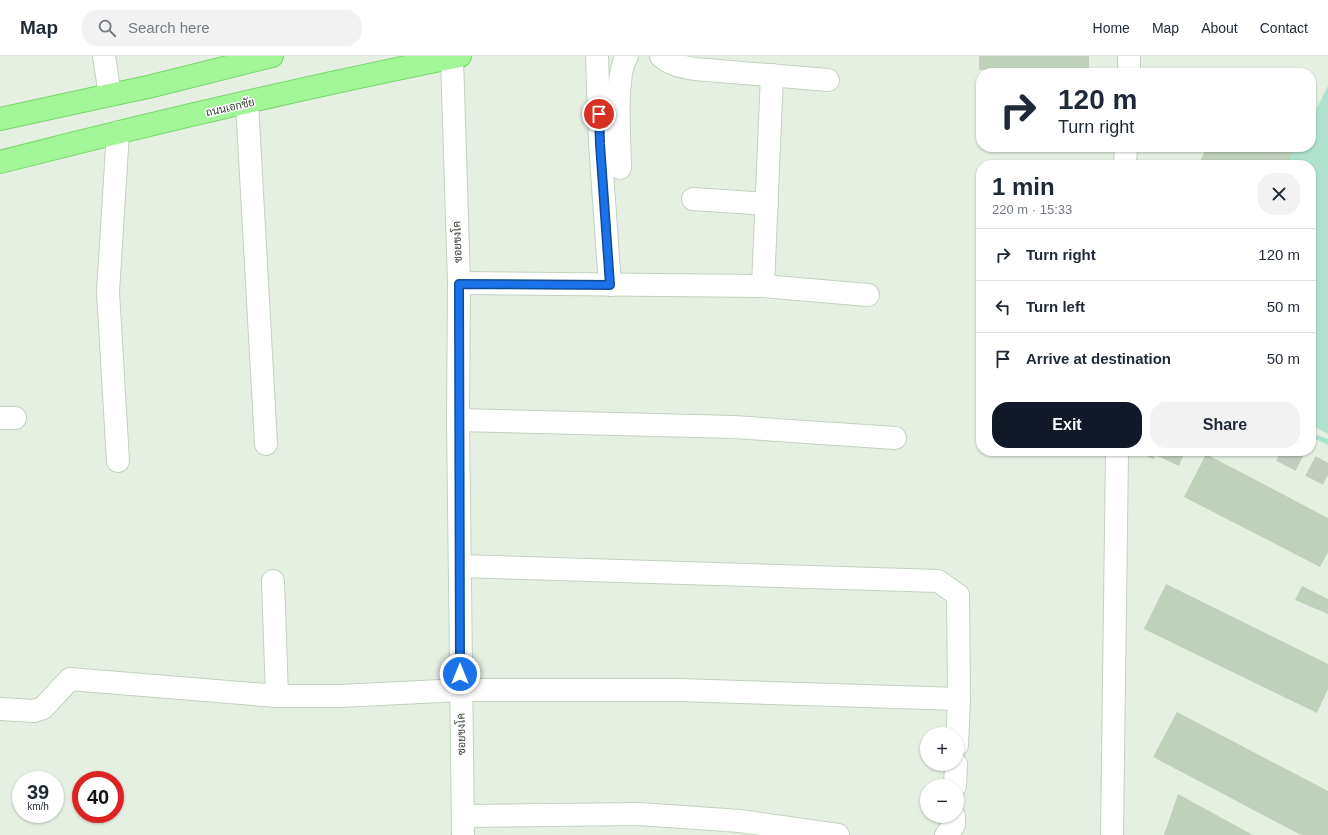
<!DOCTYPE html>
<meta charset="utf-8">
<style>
body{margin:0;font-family:Helvetica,Sarabun,sans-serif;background:#f2f2f3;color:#1f2937;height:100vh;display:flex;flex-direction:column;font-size:15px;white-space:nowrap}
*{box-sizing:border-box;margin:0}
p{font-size:13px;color:#747a83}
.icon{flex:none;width:22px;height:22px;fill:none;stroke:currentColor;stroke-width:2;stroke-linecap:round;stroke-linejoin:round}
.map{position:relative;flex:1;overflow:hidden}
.details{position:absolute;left:976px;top:104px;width:340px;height:296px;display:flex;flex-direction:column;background:#fff;border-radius:16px;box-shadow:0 1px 3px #0004}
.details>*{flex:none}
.banner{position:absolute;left:976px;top:12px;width:340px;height:84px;border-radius:16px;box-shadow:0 1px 3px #0004;background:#fff;color:#1f2937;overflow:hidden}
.fabs{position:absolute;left:920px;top:671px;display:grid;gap:8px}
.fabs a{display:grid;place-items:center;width:44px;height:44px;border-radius:50%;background:#fff;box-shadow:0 1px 3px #0004;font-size:20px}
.speed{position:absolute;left:12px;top:715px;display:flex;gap:8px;font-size:20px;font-weight:700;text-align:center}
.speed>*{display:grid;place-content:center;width:52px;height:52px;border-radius:50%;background:#fff;box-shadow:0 1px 3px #0004;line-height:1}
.speed small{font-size:10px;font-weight:400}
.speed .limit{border:6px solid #d22;background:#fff;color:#111}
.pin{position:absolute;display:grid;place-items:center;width:34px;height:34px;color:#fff;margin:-17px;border:2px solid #fff;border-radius:50%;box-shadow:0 1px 4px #0007}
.me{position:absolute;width:44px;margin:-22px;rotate:0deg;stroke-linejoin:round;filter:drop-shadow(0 0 3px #0008)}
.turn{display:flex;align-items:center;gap:14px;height:84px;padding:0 16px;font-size:18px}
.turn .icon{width:52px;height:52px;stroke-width:2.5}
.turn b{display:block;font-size:28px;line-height:34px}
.round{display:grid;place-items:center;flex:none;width:42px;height:42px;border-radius:16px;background:#f2f2f3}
.headline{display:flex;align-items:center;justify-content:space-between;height:68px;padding:0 16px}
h1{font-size:24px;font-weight:600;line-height:30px}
.button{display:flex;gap:8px;margin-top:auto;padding:8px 16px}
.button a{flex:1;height:46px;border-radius:16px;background:#111827;color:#fff;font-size:16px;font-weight:600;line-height:46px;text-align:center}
.button a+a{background:#f2f2f3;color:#1f2937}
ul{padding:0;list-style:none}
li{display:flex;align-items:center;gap:12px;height:52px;padding:0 16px;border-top:1px solid #e0e1e3}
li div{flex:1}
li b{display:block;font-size:15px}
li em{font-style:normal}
header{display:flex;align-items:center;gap:24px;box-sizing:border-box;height:56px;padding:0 20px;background:#fff;border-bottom:1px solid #e0e1e3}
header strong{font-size:19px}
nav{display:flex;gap:22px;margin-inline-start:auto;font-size:14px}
.search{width:280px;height:36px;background:#f2f2f3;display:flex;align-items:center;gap:10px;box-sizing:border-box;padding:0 14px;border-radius:16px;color:#747a83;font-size:15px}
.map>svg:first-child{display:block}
.green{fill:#afe2ce}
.building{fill:#bfd1ba}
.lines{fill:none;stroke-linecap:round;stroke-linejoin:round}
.minor-tunnel{stroke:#c2cdc0;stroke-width:22;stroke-dasharray:22 11;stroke-linecap:butt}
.minor-casing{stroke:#c1d3be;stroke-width:24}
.major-casing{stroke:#77d968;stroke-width:24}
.minor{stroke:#fff;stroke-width:22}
.major{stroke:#a2f697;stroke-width:22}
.route-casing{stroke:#114b97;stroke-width:10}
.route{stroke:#1a73e8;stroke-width:7}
.labels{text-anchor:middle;stroke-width:3;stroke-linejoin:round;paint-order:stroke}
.street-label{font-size:11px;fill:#374134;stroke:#fff}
</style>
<header>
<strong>Map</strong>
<div class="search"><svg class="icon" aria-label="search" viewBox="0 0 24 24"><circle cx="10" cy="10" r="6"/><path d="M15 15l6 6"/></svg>Search here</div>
<nav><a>Home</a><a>Map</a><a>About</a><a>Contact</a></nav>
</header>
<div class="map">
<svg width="1328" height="779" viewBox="0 0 1328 779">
<rect width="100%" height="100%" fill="#e5f0e3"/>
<g class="green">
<path d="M 1328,30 L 1328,378 L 1311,369 L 1311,109 L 1287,109 L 1296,91 L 1311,91 L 1311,63 Z"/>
<path d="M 1311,377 L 1328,383 L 1328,389 L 1311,381 Z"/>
</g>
<g class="building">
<path d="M 979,0 L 1089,0 L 1089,13 L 979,14 Z"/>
<path d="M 1207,91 L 1296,91 L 1287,109 L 1198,109 Z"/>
<path d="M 1143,395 L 1185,395 L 1179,410 L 1155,399 L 1153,403 L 1142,398 Z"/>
<path d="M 1206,398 L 1328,462 L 1328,496 L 1320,511 L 1184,441 Z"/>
<path d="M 1166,528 L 1328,608 L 1328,633 L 1317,657 L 1144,573 Z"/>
<path d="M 1302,530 L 1328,543 L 1328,558 L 1295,544 Z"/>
<path d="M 1177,656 L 1328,735 L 1328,779 L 1301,779 L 1153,701 Z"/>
<path d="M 1178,738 L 1253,779 L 1164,779 Z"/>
</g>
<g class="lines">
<path class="minor-tunnel" d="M 1281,395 L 1328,419"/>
<g class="minor-casing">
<g id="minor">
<path d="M 104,0 L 110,39"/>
<path d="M 597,0 L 600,88 L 610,229"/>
<path d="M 661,0 C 670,9 684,11 695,13 L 828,24"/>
<path d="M 452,2 L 459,227 L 458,364 L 463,779"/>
<path d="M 1129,17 L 1129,0"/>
<path d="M 247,47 L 266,388"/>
<path d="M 118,76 L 108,236 L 118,405"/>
<path d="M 1125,109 L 1126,91"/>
<path d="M 620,112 C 620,87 614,19 627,0"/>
<path d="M 693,143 L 767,148"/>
<path d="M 459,227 L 763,230 L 868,239"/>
<path d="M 763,230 L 772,19"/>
<path d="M 0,362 L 15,362"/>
<path d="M 458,364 L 734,371 L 895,382"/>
<path d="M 460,510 L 938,525 L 958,539 L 959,643 L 957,689"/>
<path d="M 273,525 L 277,640"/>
<path d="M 0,653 L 34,655 L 43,652 L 70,623 L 277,640 L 340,640 L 461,634 L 679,634 L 959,643"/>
<path d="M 955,730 L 956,708"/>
<path d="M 463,760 L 639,758 L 740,765 L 838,779"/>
<path d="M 946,779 L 954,769 L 954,760"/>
<path d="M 1112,779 L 1117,395"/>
</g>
</g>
<g class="major-casing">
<g id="major">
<path d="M 0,63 L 110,39 L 148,31 L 272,0"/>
<path d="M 0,106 C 152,67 306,31 460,0"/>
</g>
</g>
<use href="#minor" class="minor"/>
<use href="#major" class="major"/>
</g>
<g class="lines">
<g class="route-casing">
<path id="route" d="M 460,618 L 459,228 L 610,229 L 600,88 L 599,58"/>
</g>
<use href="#route" class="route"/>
</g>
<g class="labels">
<g class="street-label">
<text transform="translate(230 51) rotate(-13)" y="4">ถนนเอกชัย</text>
<text transform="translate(457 186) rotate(-92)" y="4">ซอยชงโค</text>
<text transform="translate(461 678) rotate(-91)" y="4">ซอยชงโค</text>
</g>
</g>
</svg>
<div class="fabs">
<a>+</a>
<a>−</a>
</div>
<div class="speed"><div>39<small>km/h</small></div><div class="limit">40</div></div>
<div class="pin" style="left:599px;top:58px;background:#d93025"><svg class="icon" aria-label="arrive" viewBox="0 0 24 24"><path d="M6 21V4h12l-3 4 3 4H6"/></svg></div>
<svg class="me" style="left:460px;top:618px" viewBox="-20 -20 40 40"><circle r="17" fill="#1a73e8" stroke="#fff" stroke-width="3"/><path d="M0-11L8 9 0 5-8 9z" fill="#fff"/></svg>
<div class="banner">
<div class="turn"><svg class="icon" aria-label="right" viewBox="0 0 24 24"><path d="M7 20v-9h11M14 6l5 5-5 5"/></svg><div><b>120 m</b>Turn right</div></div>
</div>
<section class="details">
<div class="headline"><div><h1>1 min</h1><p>220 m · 15:33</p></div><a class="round"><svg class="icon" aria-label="close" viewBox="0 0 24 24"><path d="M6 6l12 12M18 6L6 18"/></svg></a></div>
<ul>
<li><svg class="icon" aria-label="right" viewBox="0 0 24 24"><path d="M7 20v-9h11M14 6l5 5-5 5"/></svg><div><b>Turn right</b></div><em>120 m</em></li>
<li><svg class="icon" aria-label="left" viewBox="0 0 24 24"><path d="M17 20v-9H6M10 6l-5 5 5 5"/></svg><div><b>Turn left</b></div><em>50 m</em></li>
<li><svg class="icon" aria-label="arrive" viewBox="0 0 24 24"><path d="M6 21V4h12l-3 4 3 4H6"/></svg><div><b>Arrive at destination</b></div><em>50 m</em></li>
</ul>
<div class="button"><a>Exit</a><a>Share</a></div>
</section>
</div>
